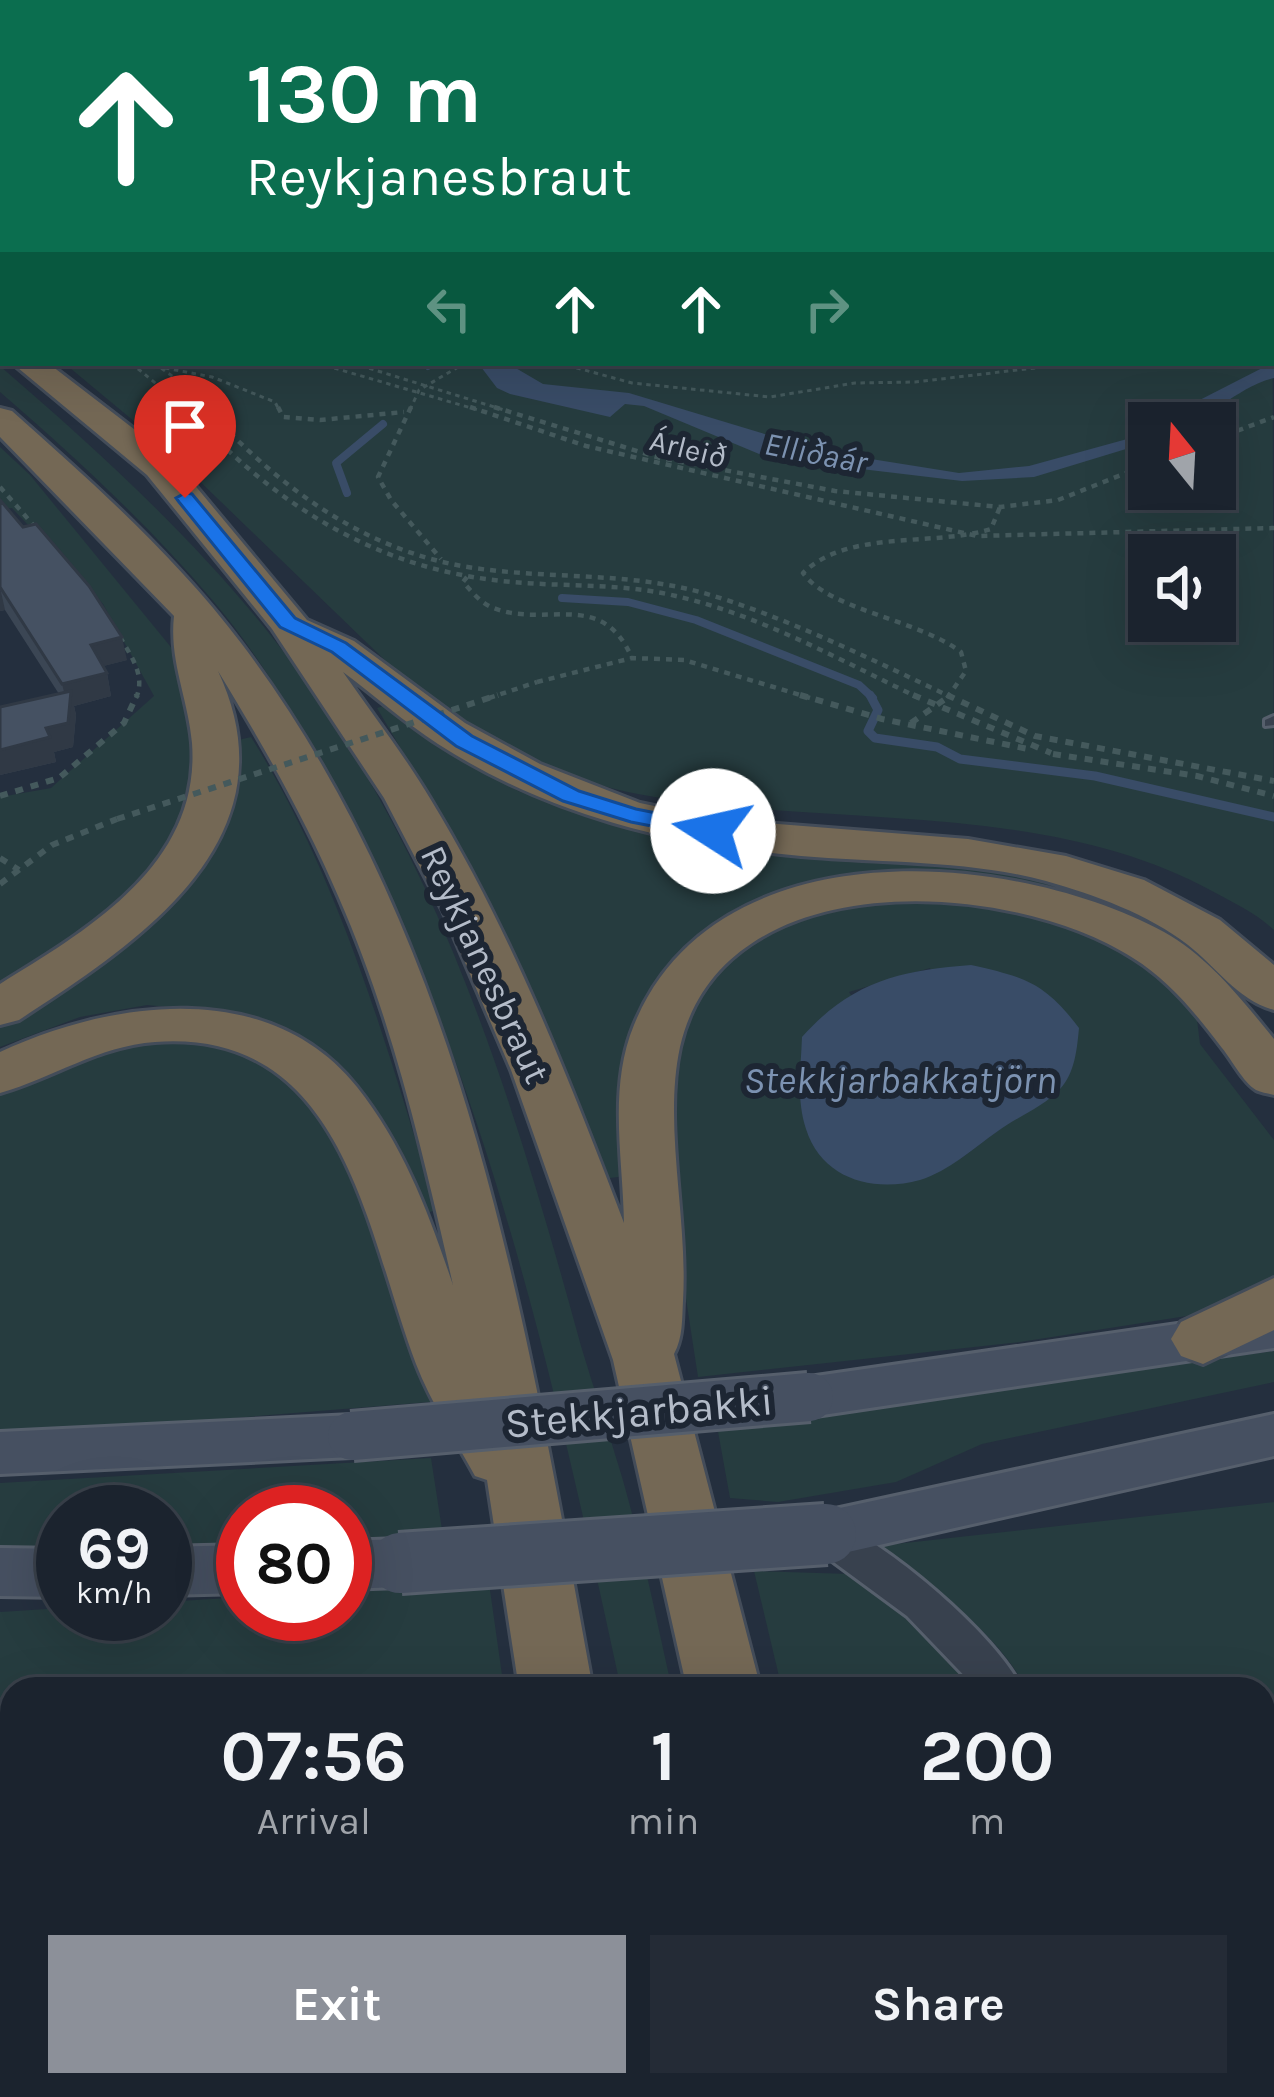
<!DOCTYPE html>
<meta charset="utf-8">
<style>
body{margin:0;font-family:Karla,sans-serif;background:#242b36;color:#f1f3f6;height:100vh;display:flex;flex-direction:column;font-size:45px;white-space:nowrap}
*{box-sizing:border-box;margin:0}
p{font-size:39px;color:#a0a4aa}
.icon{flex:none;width:66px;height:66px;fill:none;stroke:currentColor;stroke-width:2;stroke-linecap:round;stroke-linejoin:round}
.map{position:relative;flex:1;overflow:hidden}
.panel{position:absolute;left:0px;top:1677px;width:1275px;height:420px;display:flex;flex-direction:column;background:#1b232e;border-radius:36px 36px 0 0;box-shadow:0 12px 48px #0002,0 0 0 3px #39404a}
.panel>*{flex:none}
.guide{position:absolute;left:0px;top:0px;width:1275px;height:366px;box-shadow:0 12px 48px #0002,0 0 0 3px #39404a;background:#0b6e4f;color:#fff;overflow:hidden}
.needle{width:78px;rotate:342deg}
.controls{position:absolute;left:1128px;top:402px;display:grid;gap:24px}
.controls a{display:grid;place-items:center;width:108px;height:108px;border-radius:0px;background:#1b232e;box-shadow:0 12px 48px #0002,0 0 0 3px #39404a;font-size:60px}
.speed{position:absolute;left:36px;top:1485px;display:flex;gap:24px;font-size:60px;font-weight:700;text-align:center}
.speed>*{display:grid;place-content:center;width:156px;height:156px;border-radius:50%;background:#1b232e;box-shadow:0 12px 48px #0002,0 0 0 3px #39404a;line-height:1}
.speed small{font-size:30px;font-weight:400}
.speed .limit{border:18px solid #d22;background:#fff;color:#111}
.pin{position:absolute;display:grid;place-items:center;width:102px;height:102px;color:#fff;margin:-123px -51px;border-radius:50% 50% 50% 0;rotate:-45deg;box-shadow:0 0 12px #0007}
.pin .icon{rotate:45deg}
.me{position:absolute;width:132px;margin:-66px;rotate:280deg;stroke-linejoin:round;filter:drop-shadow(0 0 9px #0008)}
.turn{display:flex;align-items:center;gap:42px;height:252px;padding:0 48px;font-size:54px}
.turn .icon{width:156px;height:156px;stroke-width:2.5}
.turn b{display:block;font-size:84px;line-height:102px}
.lanes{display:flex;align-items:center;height:114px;padding:0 48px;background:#0003;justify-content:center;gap:60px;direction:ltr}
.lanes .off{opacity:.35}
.eta{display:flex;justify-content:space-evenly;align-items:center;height:204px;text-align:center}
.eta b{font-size:72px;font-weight:700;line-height:84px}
.action{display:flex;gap:24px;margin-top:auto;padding:24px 48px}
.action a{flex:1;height:138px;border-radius:0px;background:#8c9099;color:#fff;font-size:48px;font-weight:700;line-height:138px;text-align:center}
.action a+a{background:#242b36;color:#f1f3f6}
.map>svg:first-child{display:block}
.green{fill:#263c3f;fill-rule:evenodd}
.water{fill:#394c67}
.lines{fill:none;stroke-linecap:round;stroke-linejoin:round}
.stream-far2{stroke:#394c67;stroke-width:6}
.stream-far1{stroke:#394c67;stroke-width:8}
.stream{stroke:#394c67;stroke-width:9}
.lane-casing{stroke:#565f6c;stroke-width:6}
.street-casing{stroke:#565f6c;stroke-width:6}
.secondary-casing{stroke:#565f6c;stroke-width:6}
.highway-casing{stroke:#434c59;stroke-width:6}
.path-far2{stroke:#44595c;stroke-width:3;stroke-dasharray:4.5 4.5;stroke-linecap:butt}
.path-far1{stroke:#44595c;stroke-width:4.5;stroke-dasharray:6 6;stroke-linecap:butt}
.path{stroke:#44595c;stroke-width:6;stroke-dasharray:8 8;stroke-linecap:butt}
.lane{fill:#38414e;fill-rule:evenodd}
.street{fill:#38414e;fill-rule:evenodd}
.secondary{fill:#465061;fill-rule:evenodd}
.highway{fill:#746855;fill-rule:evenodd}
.secondary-bridge-far1-casing{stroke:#565f6c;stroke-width:54;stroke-linecap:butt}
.secondary-bridge-casing{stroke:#565f6c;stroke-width:66;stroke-linecap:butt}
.path-bridge-far1{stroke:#44595c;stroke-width:4.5;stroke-dasharray:6 6;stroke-linecap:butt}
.path-bridge{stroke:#44595c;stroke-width:6;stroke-dasharray:8 8;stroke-linecap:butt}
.secondary-bridge-far1{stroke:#465061;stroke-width:48}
.secondary-bridge{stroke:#465061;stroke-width:60}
.wall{fill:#3b4654}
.shaded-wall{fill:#303945}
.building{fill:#455162;stroke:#303945;stroke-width:3}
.route{fill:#1a73e8;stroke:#114b97;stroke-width:3}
.labels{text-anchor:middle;stroke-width:12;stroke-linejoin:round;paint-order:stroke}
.far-street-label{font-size:30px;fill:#b4bcc9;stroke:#1d2633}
.far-water-label{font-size:33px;font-style:italic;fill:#7c92b1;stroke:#1d2633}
.street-label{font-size:36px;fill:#b4bcc9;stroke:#1d2633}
.water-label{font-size:39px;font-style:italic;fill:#7c92b1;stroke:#1d2633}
.near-street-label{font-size:42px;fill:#b4bcc9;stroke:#1d2633}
</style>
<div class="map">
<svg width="1274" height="2097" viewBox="0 0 1274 2097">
<rect width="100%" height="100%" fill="#242f3e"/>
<g class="green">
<path d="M 0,0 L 398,0 L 400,3 L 3,3 L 3,319 Z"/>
<path d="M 1272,66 L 1274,930 C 1256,913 1234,903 1212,891 C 1042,798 826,829 638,794 C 561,780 487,738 422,696 L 159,442 L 64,363 L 1272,363 ZM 1149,423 L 1215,423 L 1215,489 L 1149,489 ZM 1149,555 L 1215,555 L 1215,621 L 1149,621 Z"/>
<path d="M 0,366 C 123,472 245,585 334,723 C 457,912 522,1131 581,1346 C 594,1390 609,1433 622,1477 C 642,1546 656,1618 672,1689 L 621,1689 C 553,1375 482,1051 323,769 C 292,712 256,651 214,602 C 150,526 75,457 0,392 Z"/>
<path d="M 0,447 L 30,475 L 179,657 L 199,737 L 185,811 L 153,866 L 85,932 L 0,982 L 0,797 L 51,788 L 154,696 L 103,604 L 12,508 L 0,510 Z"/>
<path d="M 393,703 L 518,791 L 618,826 L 760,848 L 1029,870 L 1112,897 L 1179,932 L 1234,975 L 1227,983 L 1173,947 L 1004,884 L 729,922 L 627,1176 L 601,1179 L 550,1032 L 472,870 L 377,708 Z"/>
<path d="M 251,737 C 342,882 387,1048 437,1210 L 418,1215 L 277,1027 L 221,1012 L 147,1005 L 80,1017 L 0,1047 L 0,1027 C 77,977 202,910 229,815 C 235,792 234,765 234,741 Z"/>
<path d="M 982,893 L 1118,940 L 1196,1011 L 1200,1044 L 1274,1140 L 1274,1282 L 1206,1313 L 1020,1342 L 698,1377 L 673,1214 L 663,1106 L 681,1015 L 714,968 L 776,924 L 841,903 ZM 930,968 L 1004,1126 L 960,1159 L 849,992 Z"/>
<path d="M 120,1037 L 257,1050 L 333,1115 L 442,1401 L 37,1434 L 0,1431 L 0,1089 Z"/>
<path d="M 1274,1351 L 1274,1382 L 982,1444 L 896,1482 L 778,1502 L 730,1498 L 717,1426 Z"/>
<path d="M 431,1458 L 443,1536 L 345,1541 L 345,1512 L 243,1512 L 243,1544 L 165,1546 L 165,1512 L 63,1512 L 63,1549 L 0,1549 L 0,1483 Z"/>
<path d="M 1274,1502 L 1274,1722 L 1263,1725 L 1263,1689 L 1026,1689 C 997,1629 928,1588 878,1546 Z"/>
<path d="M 754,1571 L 850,1574 L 915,1620 L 972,1689 L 782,1689 Z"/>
<path d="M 489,1583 L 504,1689 L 12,1689 L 12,1946 L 0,1934 L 0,1612 L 63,1608 L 63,1614 L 165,1614 L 165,1602 L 243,1597 L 243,1614 L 345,1614 L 345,1591 Z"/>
<path d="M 161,2085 L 558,2085 L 559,2097 L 174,2097 Z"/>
<path d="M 879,2085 L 992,2085 L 991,2097 L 882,2097 Z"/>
<path d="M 1090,2085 L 1253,2085 L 1255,2097 L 1097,2097 Z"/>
</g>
<g class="water">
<path d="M 1274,357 L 1274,378 C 1235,387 1211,423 1169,423 L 1184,408 L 1272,363 Z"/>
<path d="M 478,363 L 507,363 L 543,384 L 629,393 L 821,451 L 959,473 L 1029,466 L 1149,433 L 1149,442 L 1034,477 L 962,481 L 769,458 L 644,406 L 625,404 L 610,417 L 510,394 L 497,388 Z"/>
<path d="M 971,965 C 1025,977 1045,983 1079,1028 C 1077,1049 1075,1073 1060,1089 C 1045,1106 1017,1117 998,1131 C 974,1148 949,1171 920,1180 C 873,1193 822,1179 806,1129 C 796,1099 801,1067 802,1037 C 851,982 900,970 971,965 Z"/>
</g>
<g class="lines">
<path class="stream-far2" d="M 428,367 L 435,363"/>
<g class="stream-far1">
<path d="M 347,493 L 336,463 L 383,424"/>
<path d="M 562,598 L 628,602 L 696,620 L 859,685 L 873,698"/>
</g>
<path class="stream" d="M 870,695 L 878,710 L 868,731 L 875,738 L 937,747 L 960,759 L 1095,776 L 1274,817"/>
<g class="lane-casing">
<g id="lane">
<path d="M 409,0 L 415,0 L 417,3 L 411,3 Z"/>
<path d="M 748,0 L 764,0 L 749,3 Z"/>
<path d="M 1274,716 L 1274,725 L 1265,726 L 1265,720 Z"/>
<path d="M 1274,1837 L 1274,1859 L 1263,1863 L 1263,1841 Z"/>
<path d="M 1263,1999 L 1271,2003 L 1274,2007 L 1274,2042 L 1266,2038 L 1263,2034 Z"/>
<path d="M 1041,2085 L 1066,2085 L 1072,2097 L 1047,2097 Z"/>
</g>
</g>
<g class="street-casing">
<g id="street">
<path d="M 584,0 L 598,0 L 601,3 L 587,3 Z"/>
<rect x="1272" y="60" width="2" height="8"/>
<path d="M 826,1518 C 881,1537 998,1636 1022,1689 L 977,1689 L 907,1616 L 812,1546 L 807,1534 L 812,1522 Z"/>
<rect x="1002" y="2085" width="48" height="12"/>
</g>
</g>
<g class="secondary-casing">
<g id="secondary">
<path d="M 1274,1310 L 1274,1348 L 809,1417 L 791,1411 L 784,1397 L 791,1383 L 809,1377 Z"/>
<path d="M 1274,1414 L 1274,1456 L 826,1557 L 807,1550 L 799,1534 L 807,1518 L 826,1511 Z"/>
<path d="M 352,1415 L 370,1421 L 378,1436 L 370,1451 L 352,1457 L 0,1474 L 0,1432 Z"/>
<path d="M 400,1539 L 419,1546 L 427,1563 L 419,1580 L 400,1587 L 345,1589 L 345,1541 Z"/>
<path d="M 243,1545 L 243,1593 L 165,1595 L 165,1547 Z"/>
<path d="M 0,1548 L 63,1549 L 63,1597 L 0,1596 Z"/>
</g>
</g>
<g class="highway-casing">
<g id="highway">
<path d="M 12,363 L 48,363 L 173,459 L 307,620 L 354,641 L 465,723 L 540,764 L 640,803 L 716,819 L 968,839 L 1066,856 L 1144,880 L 1220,920 L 1274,965 L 1274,1010 C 1239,1001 1216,967 1188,945 C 1148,914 1095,895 1046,881 C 968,860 882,863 801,856 C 671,845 548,815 438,744 C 404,722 375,696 343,672 C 372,714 405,756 431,800 C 512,933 569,1079 624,1223 C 623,1158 608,1088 634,1025 C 714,828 1008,848 1164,932 C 1209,957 1242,1000 1274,1039 L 1274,1095 C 1268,1093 1262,1093 1256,1090 C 1243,1082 1232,1060 1222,1048 C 1197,1015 1169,980 1133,958 C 1008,878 722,862 680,1047 C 663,1125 688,1218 683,1301 C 682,1318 683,1338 674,1354 L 761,1689 L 687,1689 L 613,1360 L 511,1070 L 443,911 L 384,798 L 272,629 L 147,475 Z"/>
<path d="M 0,408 L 12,411 C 92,482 176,557 241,643 C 468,943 527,1329 593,1689 L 519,1689 L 487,1480 L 475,1476 C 455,1439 431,1403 416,1364 C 366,1232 345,1028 155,1042 C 98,1046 53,1078 0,1093 L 0,1052 C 112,1000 269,977 357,1087 C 404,1146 429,1214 453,1285 C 423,1154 393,1021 339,898 C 305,818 263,745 218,671 C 297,839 139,942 19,1020 L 0,1025 L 0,984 C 89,929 201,864 192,743 C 188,698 169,661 174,616 L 0,437 Z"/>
<path d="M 1274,1278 L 1274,1330 L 1203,1364 L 1181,1356 L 1171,1339 L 1181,1322 Z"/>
<path d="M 578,2085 L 664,2085 L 666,2097 L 580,2097 Z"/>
<path d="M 776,2085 L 862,2085 L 865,2097 L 779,2097 Z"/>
</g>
</g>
<g class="path-far2">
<path d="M 46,0 L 52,3"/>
<path d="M 628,0 L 633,3"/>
<path d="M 687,1 L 698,0"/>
<path d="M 131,363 L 188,410"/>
<path d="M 154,363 L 186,386 L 208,410"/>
<path d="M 317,363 L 478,410"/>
<path d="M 352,363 L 504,410"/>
<path d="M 559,363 L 632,383 L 770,397 L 855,383 L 915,382 L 1077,363"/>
<path d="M 165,368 L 212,377 L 275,402 L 279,410"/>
<path d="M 410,410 L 419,390 L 465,363"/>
</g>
<g class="path-far1">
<path d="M 185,407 C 275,505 377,571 513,582 C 567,587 622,583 676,596 C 762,616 840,660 919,698"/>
<path d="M 205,407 C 278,486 364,552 474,568 C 550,579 625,572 700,592 C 780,614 877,662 953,698"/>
<path d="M 278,407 L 283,417 L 320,420 L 404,412"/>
<path d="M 411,407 L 378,477 L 391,500 L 441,559"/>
<path d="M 470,407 L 586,446 L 977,536 L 1274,528"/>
<path d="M 494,407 L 660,458 L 835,491 L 1000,507 L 1058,500 L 1149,464"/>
<path d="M 1215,439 L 1274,417"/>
<path d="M 0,487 L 35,527"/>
<path d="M 467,577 L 463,582 C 471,591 480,602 491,607 C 545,630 601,587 632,658"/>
<path d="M 120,637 C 131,656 146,676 136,698"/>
<path d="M 537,682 L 632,658 L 684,660 L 810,698"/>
<path d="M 947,698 L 966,671 L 961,652 C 917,619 829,610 803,573 C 848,529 934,547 991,529 L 1000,507"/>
</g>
<g class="path">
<path d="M 800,695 L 882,719 L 1028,749"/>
<path d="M 913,695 L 1051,753"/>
<path d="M 947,695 L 1035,736 L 1274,781"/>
<path d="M 911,723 L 951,695"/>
<path d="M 1053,754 L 1197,776 L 1274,796"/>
<path d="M 0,796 L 59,778 L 124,723 L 137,695"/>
<path d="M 0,858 L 19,870"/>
<path d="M 0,884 L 52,845 L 117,819"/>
</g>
<use href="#lane" class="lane"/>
<use href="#street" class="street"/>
<use href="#secondary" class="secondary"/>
<use href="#highway" class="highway"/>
<g class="secondary-bridge-far1-casing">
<path id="secondary-bridge-far1" d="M 352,1436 L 809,1397"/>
</g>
<g class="secondary-bridge-casing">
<path id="secondary-bridge" d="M 400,1563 L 826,1534"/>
</g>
<path class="path-bridge-far1" d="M 489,698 L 537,682"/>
<path class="path-bridge" d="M 117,819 L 498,695"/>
<use href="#secondary-bridge-far1" class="secondary-bridge-far1"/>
<use href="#secondary-bridge" class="secondary-bridge"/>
</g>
<g class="wall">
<path d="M 483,0 L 573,0 L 573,3 L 487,3 Z"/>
<path d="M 0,500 L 127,660 L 103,666 L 107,673 L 111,696 L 74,706 L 76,715 L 73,747 L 54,752 L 56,762 L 0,775 L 0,707 L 59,694 L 5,610 L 0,611 Z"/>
</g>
<g class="shaded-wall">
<rect x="513" y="0" width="60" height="3"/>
<path d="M 0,587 L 5,610 L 0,611 Z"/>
<path d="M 122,637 L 127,660 L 96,668 L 91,645 Z"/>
<path d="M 107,673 L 111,696 L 74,706 L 76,715 L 73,747 L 54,752 L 56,762 L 0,775 L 0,750 L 46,728 L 68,708 L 62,684 Z"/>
<path d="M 1274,1770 L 1274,1808 L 1263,1812 L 1263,1774 Z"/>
</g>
<g class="building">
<path d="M 0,500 L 23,527 L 36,524 L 89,586 L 122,637 L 91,645 L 107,673 L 62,684 L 0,587 Z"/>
<path d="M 71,691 L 68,723 L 46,728 L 50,737 L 0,750 L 0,707 Z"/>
<path d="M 1274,1695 L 1274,1770 L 1263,1774 L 1263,1698 Z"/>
<path d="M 0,1987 L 12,1995 L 12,2085 L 134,2085 L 151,2097 L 0,2097 Z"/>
</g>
<path class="route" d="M 185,493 L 192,494 L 295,618 L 346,643 L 472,736 L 579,791 L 636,809 L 722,826 L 725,831 L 713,838 L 631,822 L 563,801 L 456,746 L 332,652 L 280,627 L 179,502 L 176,498 Z"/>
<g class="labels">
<g class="far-street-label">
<text transform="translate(688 449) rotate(14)" y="10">Árleið</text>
</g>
<g class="far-water-label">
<text transform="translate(816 452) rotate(11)" y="12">Elliðaár</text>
</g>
<g class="street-label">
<text transform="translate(486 964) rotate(65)" y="13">Reykjanesbraut</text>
</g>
<g class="water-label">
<text x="900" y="1093">Stekkjarbakkatjörn</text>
</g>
<g class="near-street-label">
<text transform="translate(639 1411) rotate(-5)" y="15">Stekkjarbakki</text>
</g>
</g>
</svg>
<div class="controls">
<a><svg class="needle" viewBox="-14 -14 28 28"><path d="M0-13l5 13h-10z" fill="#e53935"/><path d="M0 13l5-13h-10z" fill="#a0a4aa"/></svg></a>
<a><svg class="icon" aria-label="sound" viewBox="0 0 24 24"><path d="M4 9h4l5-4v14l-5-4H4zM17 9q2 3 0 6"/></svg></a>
</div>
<div class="speed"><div>69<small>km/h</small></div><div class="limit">80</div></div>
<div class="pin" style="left:185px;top:498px;background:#d93025"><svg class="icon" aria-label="arrive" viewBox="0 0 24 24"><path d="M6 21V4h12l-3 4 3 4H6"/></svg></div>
<svg class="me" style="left:713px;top:831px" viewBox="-20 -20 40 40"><circle r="19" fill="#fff"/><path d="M0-13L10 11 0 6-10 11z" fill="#1a73e8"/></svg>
<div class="guide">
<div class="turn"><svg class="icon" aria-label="ahead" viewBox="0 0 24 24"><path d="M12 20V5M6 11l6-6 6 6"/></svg><div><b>130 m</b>Reykjanesbraut</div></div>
<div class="lanes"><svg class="icon off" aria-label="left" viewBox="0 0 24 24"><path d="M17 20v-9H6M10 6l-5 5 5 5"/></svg><svg class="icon" aria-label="ahead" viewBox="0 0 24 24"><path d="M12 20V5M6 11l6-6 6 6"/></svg><svg class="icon" aria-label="ahead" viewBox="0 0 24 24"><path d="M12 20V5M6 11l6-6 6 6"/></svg><svg class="icon off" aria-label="right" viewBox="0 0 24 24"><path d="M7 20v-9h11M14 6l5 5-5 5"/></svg></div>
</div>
<section class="panel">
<div class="eta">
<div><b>07:56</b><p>Arrival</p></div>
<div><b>1</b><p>min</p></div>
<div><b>200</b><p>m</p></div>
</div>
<div class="action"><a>Exit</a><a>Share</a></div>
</section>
</div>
